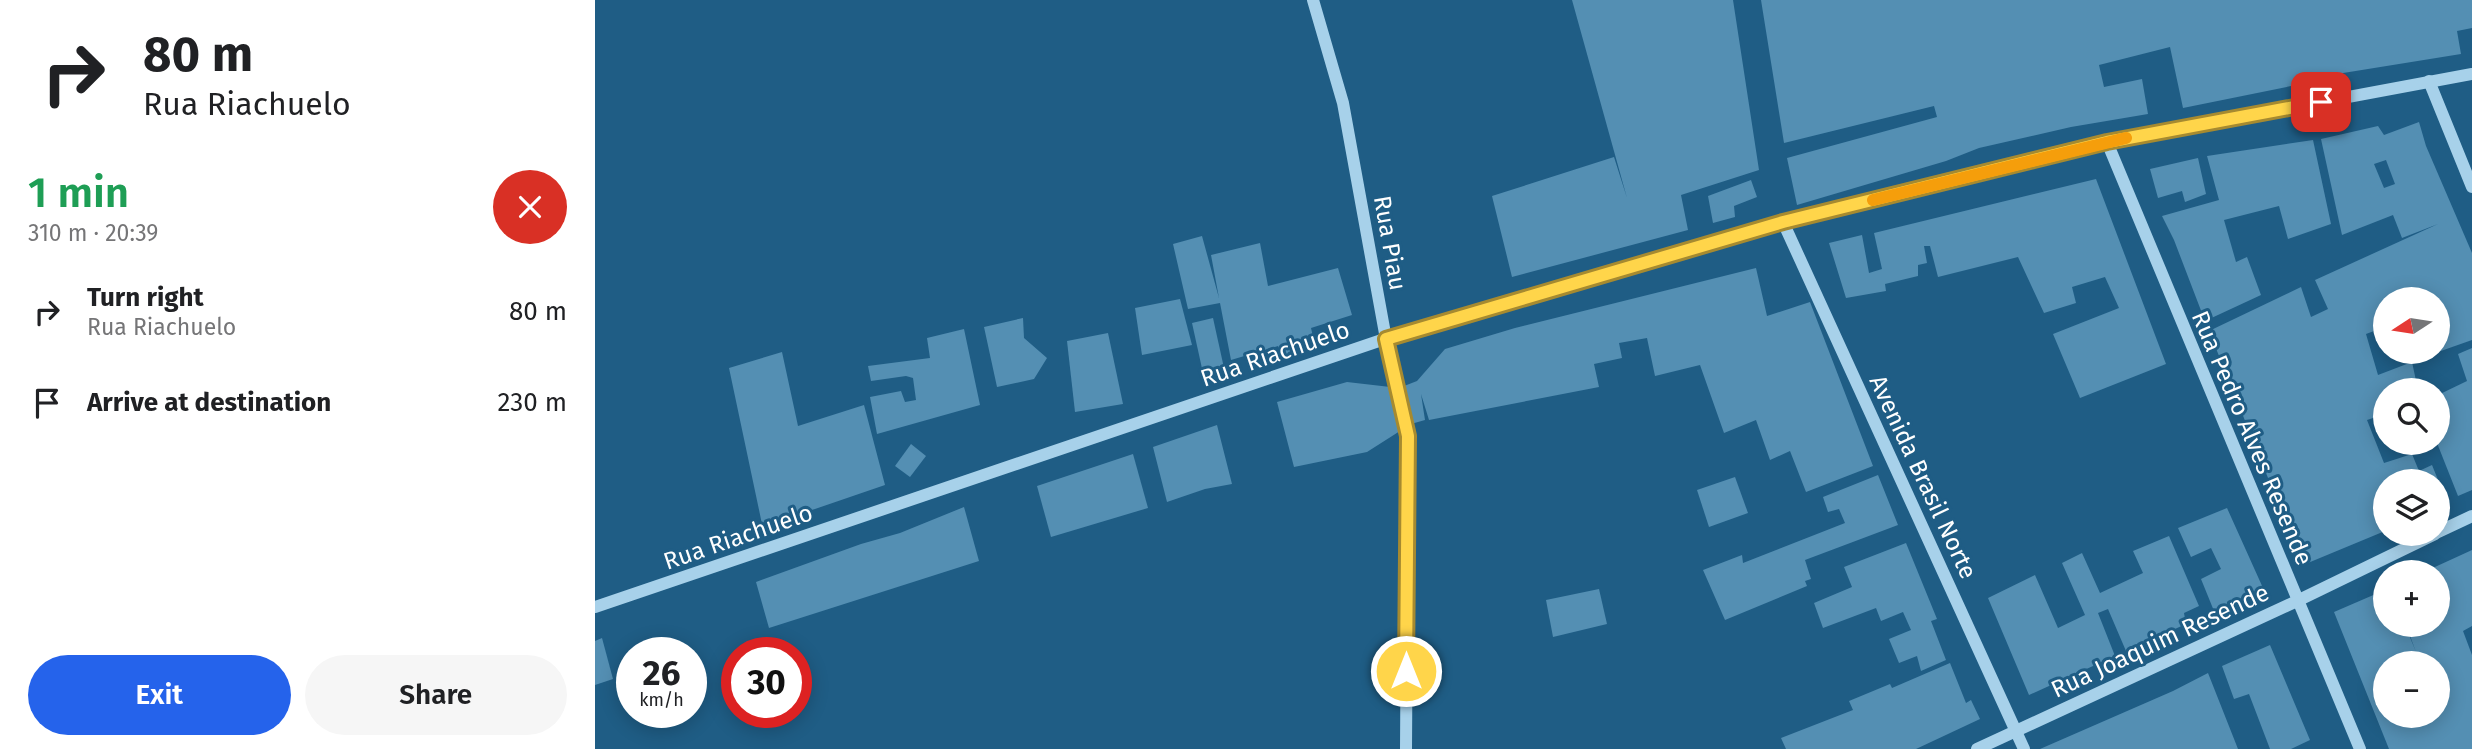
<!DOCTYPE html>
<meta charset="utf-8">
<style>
body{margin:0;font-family:"Fira Sans",sans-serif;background:#f6f6f6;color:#202124;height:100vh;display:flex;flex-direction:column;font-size:26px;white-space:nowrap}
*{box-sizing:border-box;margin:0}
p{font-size:23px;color:#757577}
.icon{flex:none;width:38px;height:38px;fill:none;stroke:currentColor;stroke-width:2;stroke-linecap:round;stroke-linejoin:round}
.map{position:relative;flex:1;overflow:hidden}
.sheet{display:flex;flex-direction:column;background:#fff;width:595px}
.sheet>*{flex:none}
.top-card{background:#fff;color:#202124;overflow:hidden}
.needle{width:46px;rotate:258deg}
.controls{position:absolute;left:1778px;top:287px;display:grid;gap:14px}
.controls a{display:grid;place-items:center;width:77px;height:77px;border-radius:50%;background:#fff;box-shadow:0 4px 18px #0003;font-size:35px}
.speed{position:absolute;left:21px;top:637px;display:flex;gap:14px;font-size:35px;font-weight:700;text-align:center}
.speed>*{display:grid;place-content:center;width:91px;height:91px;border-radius:50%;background:#fff;box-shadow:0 4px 18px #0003;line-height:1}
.speed small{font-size:18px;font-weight:400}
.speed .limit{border:10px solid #d22;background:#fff;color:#111}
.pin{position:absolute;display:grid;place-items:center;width:60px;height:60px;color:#fff;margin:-30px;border-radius:14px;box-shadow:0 4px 10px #0006}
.me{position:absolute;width:77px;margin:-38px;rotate:0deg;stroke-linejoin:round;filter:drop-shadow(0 0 5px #0008)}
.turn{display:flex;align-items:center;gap:24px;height:147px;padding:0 28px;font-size:32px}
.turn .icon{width:91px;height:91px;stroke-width:2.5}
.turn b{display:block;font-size:49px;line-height:60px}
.round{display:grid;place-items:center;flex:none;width:74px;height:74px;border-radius:37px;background:#f6f6f6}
.headline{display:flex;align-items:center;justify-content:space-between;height:119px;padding:0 28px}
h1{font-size:42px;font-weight:600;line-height:52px;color:#1e9e55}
.primary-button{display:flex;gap:14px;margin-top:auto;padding:14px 28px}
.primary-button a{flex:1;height:80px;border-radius:42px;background:#2563eb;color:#fff;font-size:28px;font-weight:600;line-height:80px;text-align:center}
.primary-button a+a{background:#f6f6f6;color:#202124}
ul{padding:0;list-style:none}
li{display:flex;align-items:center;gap:21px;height:91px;padding:0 28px}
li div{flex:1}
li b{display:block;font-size:26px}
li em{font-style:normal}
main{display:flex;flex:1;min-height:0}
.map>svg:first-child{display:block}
.building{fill:#548fb3;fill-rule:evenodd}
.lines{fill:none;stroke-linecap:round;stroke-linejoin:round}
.minor{stroke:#a7d1ea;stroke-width:12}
.route-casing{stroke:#a68a30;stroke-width:18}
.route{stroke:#ffd54a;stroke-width:12}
.slow{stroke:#f59e0b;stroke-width:12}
.labels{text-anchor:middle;stroke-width:6;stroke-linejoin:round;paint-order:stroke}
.street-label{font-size:24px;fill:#fff;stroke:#1f5d85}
</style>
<main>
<section class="sheet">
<div class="top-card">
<div class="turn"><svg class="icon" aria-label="right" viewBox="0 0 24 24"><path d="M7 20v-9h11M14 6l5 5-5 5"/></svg><div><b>80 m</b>Rua Riachuelo</div></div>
</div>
<div class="headline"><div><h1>1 min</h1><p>310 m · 20:39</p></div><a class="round" style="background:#d93025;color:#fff"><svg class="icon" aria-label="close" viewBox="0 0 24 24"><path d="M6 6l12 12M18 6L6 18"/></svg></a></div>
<ul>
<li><svg class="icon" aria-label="right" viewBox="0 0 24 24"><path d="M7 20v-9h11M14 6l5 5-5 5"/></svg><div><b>Turn right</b><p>Rua Riachuelo</p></div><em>80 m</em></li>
<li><svg class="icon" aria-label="arrive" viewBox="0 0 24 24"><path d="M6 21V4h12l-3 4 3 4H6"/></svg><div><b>Arrive at destination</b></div><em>230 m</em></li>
</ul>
<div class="primary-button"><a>Exit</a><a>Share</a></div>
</section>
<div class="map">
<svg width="1877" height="749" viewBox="0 0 1877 749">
<rect width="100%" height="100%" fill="#1f5d85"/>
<g class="building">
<path d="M 977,0 L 1138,0 L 1164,170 L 1086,195 L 1093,230 L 917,277 L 897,196 L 1019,157 L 1032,198 Z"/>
<path d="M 1166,0 L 1877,0 L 1877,28 L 1862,31 L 1866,54 L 1742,74 L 1716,82 L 1588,108 L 1575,47 L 1504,65 L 1509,87 L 1547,79 L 1553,114 L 1476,127 L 1384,148 L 1351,161 L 1202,205 L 1192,158 L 1342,117 L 1339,106 L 1189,143 Z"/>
<path d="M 1824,122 L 1831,146 L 1877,253 L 1877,340 L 1843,352 L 1843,299 L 1790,299 L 1790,327 L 1771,334 L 1783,375 L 1817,362 L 1823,390 L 1790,390 L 1790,414 L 1772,420 L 1789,463 L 1817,454 L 1824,471 L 1837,465 L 1852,502 L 1843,506 L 1843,481 L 1790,481 L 1790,531 L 1708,565 L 1614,331 L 1706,287 L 1716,317 L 1733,309 L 1720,280 L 1843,224 L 1807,238 L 1798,215 L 1747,235 L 1726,139 L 1783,126 L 1789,135 ZM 1791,160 L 1800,184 L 1789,188 L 1779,164 Z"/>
<path d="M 1718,140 L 1736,224 L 1693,239 L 1684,206 L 1629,220 L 1641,262 L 1652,257 L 1666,295 L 1610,321 L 1579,240 L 1567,216 L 1624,200 L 1612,156 Z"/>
<path d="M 1603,158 L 1611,194 L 1590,202 L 1587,191 L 1563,198 L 1555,169 Z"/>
<path d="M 1501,179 L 1571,364 L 1485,398 L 1458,334 L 1524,308 L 1510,277 L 1477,287 L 1481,303 L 1449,313 L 1423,257 L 1343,277 L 1335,246 L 1329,246 L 1332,263 L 1323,265 L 1323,276 L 1290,284 L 1291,291 L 1251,298 L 1234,243 L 1267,235 L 1274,273 L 1287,269 L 1279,233 Z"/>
<path d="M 1156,180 L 1162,197 L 1139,206 L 1140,217 L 1118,223 L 1113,196 Z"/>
<path d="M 607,236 L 624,298 L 616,255 L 665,243 L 673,286 L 743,268 L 757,315 L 716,328 L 720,345 L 685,357 L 683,346 L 636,360 L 625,303 L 593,309 L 578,244 Z"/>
<path d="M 1161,268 L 1172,316 L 1215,302 L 1278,466 L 1211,492 L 1195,451 L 1175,460 L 1161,420 L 1129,433 L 1105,365 L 1060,376 L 1052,338 L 1024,343 L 1027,358 L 999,364 L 1004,387 L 834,420 L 826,394 L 830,420 L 816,424 L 772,452 L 699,467 L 682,402 L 752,382 L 804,388 L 822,381 L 850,349 L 920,328 Z"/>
<path d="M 585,299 L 597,345 L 547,355 L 540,308 Z"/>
<path d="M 428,318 L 429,338 L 452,358 L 439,379 L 402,387 L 389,327 Z"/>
<path d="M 618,318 L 629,368 L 608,373 L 597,323 Z"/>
<path d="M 369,329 L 385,405 L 282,434 L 275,397 L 306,391 L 310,402 L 321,400 L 318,378 L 311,376 L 276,381 L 273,366 L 335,358 L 332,338 Z"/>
<path d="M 513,333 L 528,404 L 480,412 L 472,341 Z"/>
<path d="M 1877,348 L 1877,490 L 1863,496 L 1842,443 L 1843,395 L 1872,381 L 1863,354 Z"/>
<path d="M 187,352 L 203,426 L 269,405 L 290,485 L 220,509 L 167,524 L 134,368 Z"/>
<path d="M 622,425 L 637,484 L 610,489 L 572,502 L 558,447 Z"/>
<path d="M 316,444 L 331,456 L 315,477 L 300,466 Z"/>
<path d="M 538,454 L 553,508 L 456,537 L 442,486 Z"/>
<path d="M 1283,475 L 1303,525 L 1210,560 L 1216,579 L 1210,581 L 1212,586 L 1130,620 L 1108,570 L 1147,555 L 1148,563 L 1250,523 L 1244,509 L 1233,512 L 1228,497 Z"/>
<path d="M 1140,477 L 1153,513 L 1114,527 L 1102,490 Z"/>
<path d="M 369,507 L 384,561 L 174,628 L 161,582 L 266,544 L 305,533 Z"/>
<path d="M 1632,508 L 1668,588 L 1619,611 L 1606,579 L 1626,569 L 1616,548 L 1596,557 L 1583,528 Z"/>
<path d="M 1574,536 L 1604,606 L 1589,613 L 1591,624 L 1531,651 L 1513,609 L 1503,613 L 1520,656 L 1434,695 L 1393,598 L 1440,575 L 1463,628 L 1490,615 L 1467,563 L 1487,553 L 1505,593 L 1548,573 L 1538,551 Z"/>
<path d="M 1311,543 L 1342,619 L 1336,621 L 1351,660 L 1326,671 L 1322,656 L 1304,663 L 1294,639 L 1316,630 L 1308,612 L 1286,621 L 1281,608 L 1228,628 L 1219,603 L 1257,587 L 1249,567 Z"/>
<path d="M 1877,550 L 1877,626 L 1868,631 L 1877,655 L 1877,749 L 1794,749 L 1739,612 L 1790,590 L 1790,625 L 1810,625 L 1821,652 L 1811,625 L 1843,625 L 1843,572 L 1829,572 ZM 1790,663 L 1843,663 L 1843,716 L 1790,716 Z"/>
<path d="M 1004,589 L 1012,624 L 958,637 L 951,600 Z"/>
<path d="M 7,638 L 18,679 L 0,685 L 0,641 Z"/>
<path d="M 1675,645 L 1715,740 L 1696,749 L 1675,749 L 1654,694 L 1639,699 L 1627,666 Z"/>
<path d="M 1355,663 L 1371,703 L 1376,700 L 1385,719 L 1321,749 L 1191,749 L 1186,738 L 1258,710 L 1254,701 L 1295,684 L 1297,688 Z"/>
<path d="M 1613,673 L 1643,749 L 1445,749 L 1578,691 Z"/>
</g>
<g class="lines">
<g class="minor">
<path d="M 718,0 L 748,103 L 791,339 L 813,436 L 811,749"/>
<path d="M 1834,81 L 1877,187"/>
<path d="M 1512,142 L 1765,749"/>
<path d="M 1188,222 L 1429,749"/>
<path d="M 1843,532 L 1877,516"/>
<path d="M 0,607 L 831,325 L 1188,222 L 1512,142 L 1877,74"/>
<path d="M 1382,749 L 1702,601 L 1840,534"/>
</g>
</g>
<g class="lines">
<g class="route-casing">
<path id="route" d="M 811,671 L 813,436 L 791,339 L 1188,222 L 1512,142 L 1726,102"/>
</g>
<use href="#route" class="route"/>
<path class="slow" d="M 1278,200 L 1531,138"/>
</g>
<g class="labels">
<g class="street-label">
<text transform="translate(795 243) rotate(80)" y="8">Rua Piau</text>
<text transform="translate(680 354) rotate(-19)" y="8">Rua Riachuelo</text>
<text transform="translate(1657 438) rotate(67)" y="8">Rua Pedro Alves Resende</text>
<text transform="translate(1328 477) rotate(65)" y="8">Avenida Brasil Norte</text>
<text transform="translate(143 537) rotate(-19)" y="8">Rua Riachuelo</text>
<text transform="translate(1565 641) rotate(-25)" y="8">Rua Joaquim Resende</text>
</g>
</g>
</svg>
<div class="controls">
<a><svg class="needle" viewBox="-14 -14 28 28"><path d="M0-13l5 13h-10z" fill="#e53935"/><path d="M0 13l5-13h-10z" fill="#757577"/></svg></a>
<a><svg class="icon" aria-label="search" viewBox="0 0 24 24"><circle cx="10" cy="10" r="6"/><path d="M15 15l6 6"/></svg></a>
<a><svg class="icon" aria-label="layers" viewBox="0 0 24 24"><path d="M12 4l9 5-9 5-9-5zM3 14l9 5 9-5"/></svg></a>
<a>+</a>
<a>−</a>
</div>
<div class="speed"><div>26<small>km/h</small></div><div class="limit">30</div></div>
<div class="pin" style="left:1726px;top:102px;background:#d93025"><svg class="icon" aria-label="arrive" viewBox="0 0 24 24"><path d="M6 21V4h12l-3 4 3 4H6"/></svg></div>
<svg class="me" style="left:811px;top:671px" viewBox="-20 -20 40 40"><circle r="17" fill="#ffd54a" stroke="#fff" stroke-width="3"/><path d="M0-11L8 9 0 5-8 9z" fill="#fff"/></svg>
</div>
</main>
